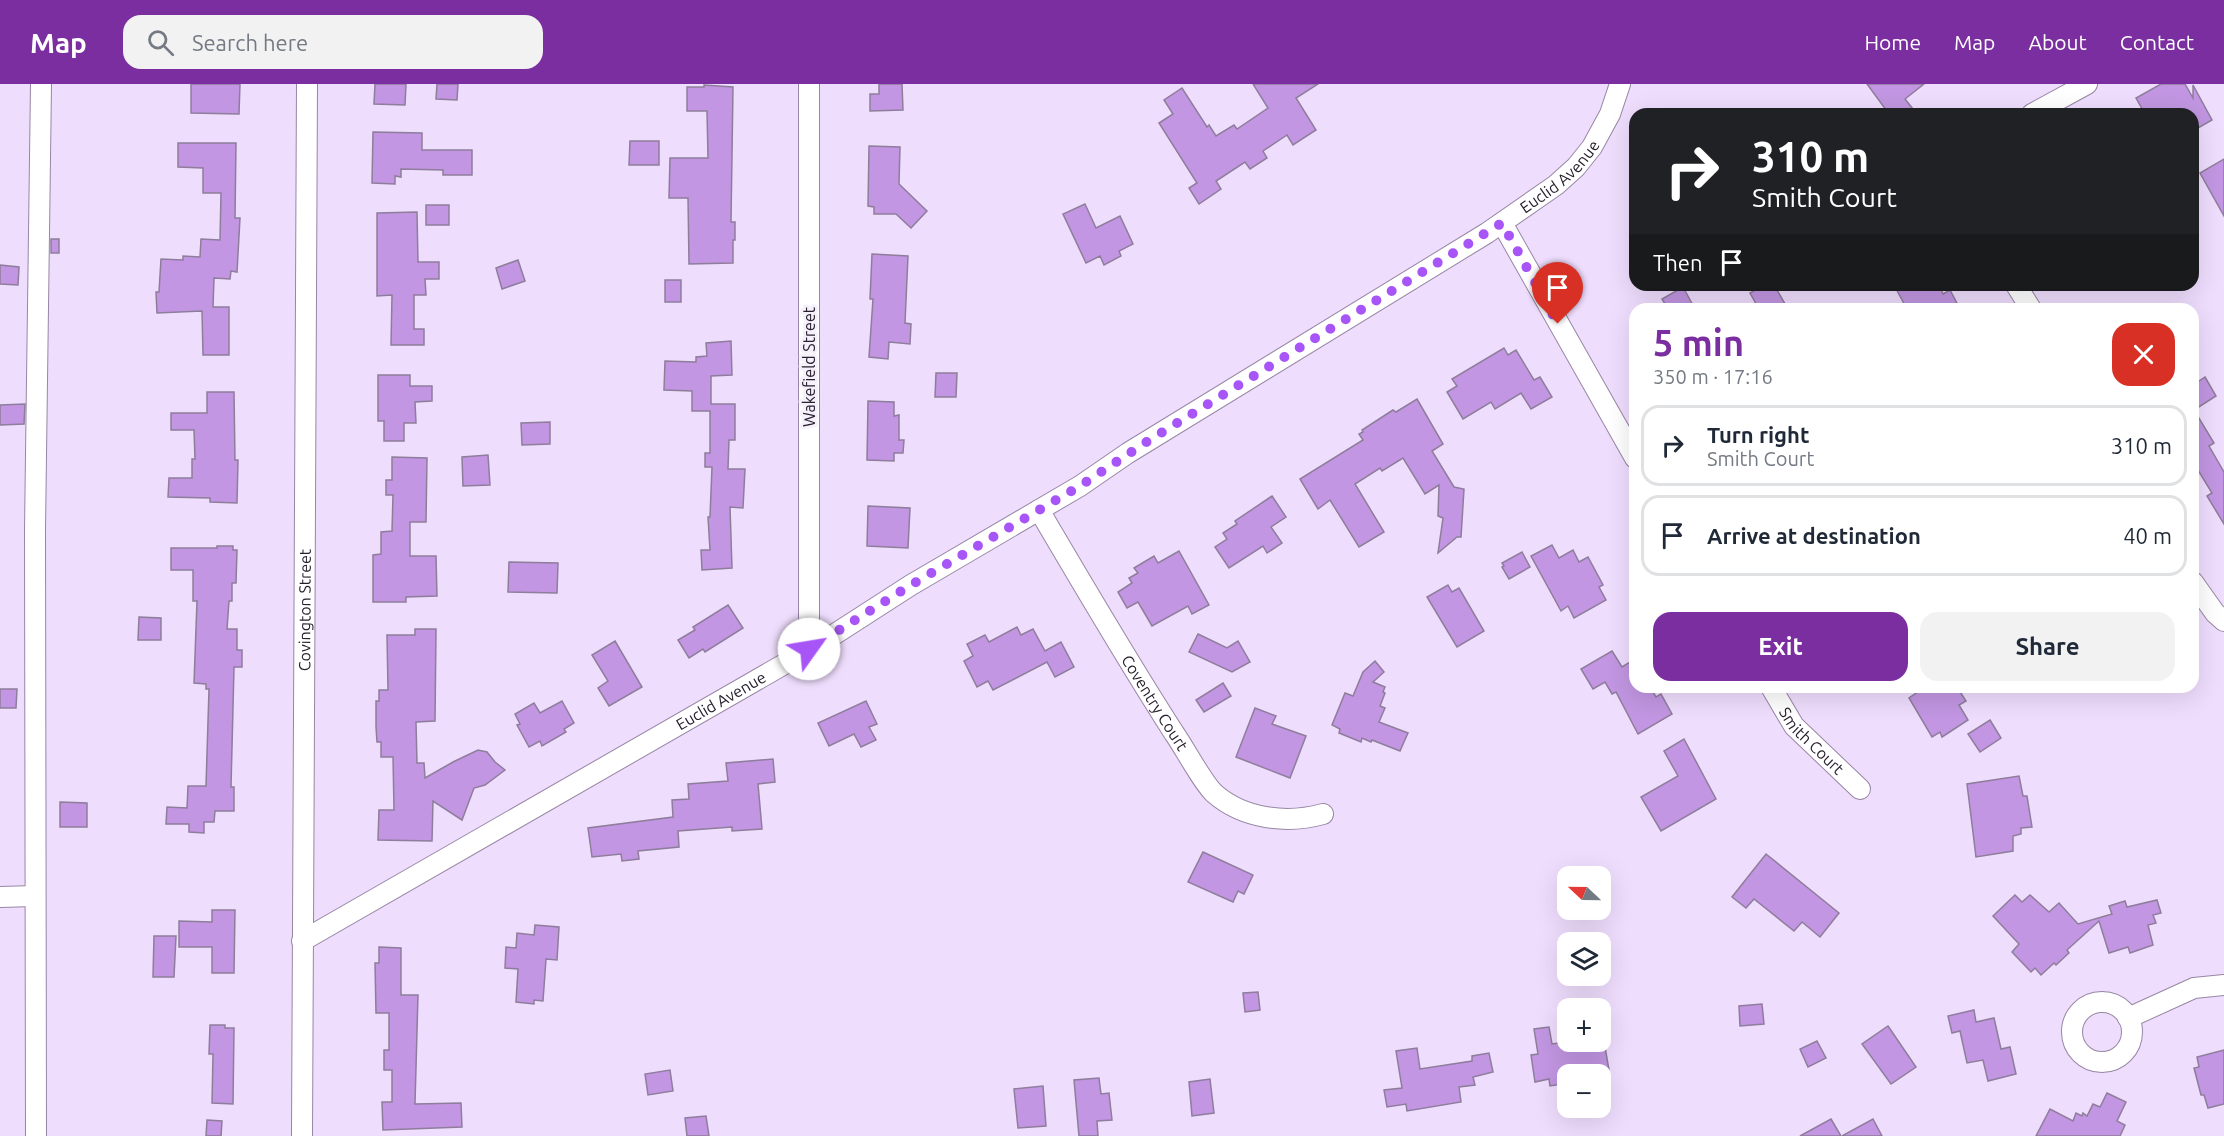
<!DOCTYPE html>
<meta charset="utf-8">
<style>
body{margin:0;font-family:Ubuntu,sans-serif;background:#f2f2f3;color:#1f2937;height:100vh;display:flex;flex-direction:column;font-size:22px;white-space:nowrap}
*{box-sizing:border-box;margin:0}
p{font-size:20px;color:#747a83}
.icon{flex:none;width:33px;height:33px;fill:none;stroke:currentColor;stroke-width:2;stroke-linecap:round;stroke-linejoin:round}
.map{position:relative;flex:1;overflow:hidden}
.details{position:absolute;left:1629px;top:219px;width:570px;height:390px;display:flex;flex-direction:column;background:#fff;border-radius:18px;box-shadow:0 6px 24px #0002}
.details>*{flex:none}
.hud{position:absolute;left:1629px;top:24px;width:570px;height:183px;border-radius:18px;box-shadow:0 6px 24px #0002;background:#202124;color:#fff;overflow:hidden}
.needle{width:39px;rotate:292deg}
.tools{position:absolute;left:1557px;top:782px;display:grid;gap:12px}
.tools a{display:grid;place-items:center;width:54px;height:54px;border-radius:12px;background:#fff;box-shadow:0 6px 24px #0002;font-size:30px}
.pin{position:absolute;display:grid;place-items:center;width:51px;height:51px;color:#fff;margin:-62px -26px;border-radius:50% 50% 50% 0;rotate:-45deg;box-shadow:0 0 6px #0007}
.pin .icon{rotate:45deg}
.me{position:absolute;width:66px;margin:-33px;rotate:58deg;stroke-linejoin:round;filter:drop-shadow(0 0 4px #0008)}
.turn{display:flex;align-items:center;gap:21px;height:126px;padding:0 24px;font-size:27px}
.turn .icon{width:78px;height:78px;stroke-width:2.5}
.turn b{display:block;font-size:42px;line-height:51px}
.then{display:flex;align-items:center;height:57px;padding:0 24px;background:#0003;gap:12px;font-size:22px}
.round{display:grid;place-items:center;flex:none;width:63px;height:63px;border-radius:18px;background:#f2f2f3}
.summary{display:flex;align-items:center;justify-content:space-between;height:102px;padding:0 24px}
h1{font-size:36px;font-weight:600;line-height:45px;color:#7b2e9f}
.button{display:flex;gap:12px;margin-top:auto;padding:12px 24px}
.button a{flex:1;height:69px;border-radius:18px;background:#7b2e9f;color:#fff;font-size:24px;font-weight:600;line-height:69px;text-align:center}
.button a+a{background:#f2f2f3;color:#1f2937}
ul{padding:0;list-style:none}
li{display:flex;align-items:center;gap:18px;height:81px;margin:0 12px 9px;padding:0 12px;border:3px solid #e0e1e3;border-radius:18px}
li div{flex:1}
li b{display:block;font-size:22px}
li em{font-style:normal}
header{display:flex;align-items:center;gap:36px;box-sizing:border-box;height:84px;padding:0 30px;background:#7b2e9f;color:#fff}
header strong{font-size:28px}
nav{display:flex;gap:33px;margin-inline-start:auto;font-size:21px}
.search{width:420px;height:54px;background:#f2f2f3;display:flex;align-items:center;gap:15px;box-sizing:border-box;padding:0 21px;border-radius:18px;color:#747a83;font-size:22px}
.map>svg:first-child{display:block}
.building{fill:#c296e2;stroke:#8e7d9b;stroke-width:1.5}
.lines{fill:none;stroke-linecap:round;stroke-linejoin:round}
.minor-casing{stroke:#9786a4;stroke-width:22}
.minor{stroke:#fff;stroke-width:20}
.route{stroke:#a855f7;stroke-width:10;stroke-dasharray:0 18}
.labels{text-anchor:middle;stroke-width:6;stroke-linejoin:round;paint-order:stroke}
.street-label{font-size:16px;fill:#27202c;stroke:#f6effc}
</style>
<header>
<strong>Map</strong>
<div class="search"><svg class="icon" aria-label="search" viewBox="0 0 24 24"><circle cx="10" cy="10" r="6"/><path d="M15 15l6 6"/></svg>Search here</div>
<nav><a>Home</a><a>Map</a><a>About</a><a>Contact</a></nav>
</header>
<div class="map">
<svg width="2224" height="1052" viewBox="0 0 2224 1052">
<rect width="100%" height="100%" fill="#efddfd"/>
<g class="building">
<path d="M 191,0 L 240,0 L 239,30 L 191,29 Z"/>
<path d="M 375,0 L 406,0 L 405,21 L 374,20 Z"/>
<path d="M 437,0 L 458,0 L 457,16 L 436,15 Z"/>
<path d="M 879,0 L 902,0 L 903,26 L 870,27 L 870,10 L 879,10 Z"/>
<path d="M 1253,0 L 1318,0 L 1296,14 L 1316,46 L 1293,61 L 1287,51 L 1263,67 L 1267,74 L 1250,85 L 1245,78 L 1216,97 L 1221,105 L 1199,120 L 1189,104 L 1197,99 L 1159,39 L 1173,30 L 1164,16 L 1182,4 L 1207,43 L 1209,41 L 1216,52 L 1234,41 L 1237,45 L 1268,24 Z"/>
<path d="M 1867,0 L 1924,0 L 1905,15 L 1917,30 L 1889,30 Z"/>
<path d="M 2161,0 L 2185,0 L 2193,14 L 2193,1 L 2212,36 L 2193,47 L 2193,30 L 2145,30 L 2136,14 Z"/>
<path d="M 704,1 L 733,3 L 731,138 L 735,138 L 735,156 L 733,156 L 733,179 L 689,180 L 688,114 L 669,114 L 670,74 L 708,74 L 707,27 L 687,27 L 687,3 L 704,3 Z"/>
<path d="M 373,48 L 422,49 L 422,66 L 472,66 L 472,91 L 443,91 L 443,86 L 401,85 L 401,93 L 395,92 L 395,100 L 372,99 Z"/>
<path d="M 630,57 L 659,57 L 659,81 L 629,81 Z"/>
<path d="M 178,59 L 236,59 L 235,134 L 240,134 L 237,188 L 231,187 L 230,195 L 214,194 L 213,223 L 229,223 L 229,271 L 203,271 L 202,227 L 157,229 L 156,208 L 159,208 L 161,175 L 183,176 L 183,172 L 200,173 L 201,155 L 220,156 L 221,109 L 203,109 L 203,84 L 178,83 Z"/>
<path d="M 869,62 L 900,63 L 899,100 L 927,127 L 911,144 L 896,130 L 874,130 L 874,123 L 868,122 Z"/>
<path d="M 2224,75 L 2224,132 L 2200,89 Z"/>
<path d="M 1085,120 L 1096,144 L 1120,132 L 1133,160 L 1119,167 L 1121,172 L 1104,181 L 1100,172 L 1086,179 L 1063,130 Z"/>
<rect x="426" y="121" width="23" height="20"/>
<path d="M 417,128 L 418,178 L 439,178 L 439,195 L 425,195 L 426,211 L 414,211 L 414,245 L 424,245 L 424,261 L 391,261 L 392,211 L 377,212 L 377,129 Z"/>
<rect x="51" y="155" width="8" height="14"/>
<path d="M 872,170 L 908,172 L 905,239 L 911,240 L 910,260 L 889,258 L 888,275 L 869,273 L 873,215 L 870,215 Z"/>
<path d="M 518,176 L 525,197 L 502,205 L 496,184 Z"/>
<path d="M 0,181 L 19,183 L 18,201 L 0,200 Z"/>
<rect x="665" y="196" width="16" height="22"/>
<path d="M 1764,201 L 1774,201 L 1788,225 L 1759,225 L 1750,209 Z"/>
<path d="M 1894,201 L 1939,201 L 1943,210 L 1950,206 L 1960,225 L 1907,225 Z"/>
<path d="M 1683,203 L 1695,225 L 1668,225 L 1662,215 Z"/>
<path d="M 731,257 L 732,291 L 711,292 L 711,320 L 735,320 L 735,356 L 729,356 L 728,385 L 745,385 L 743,424 L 730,423 L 732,484 L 702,486 L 701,466 L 710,466 L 708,433 L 710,433 L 712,383 L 705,383 L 705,369 L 710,369 L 710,327 L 692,327 L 692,307 L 664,306 L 665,277 L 696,278 L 696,273 L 707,272 L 706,259 Z"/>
<path d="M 1504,264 L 1508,271 L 1516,266 L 1534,296 L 1540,293 L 1552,313 L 1531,325 L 1521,309 L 1495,325 L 1491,318 L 1463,335 L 1447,308 L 1457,302 L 1452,295 Z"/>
<path d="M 936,289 L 957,289 L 956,313 L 935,313 Z"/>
<path d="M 378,291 L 410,291 L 410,302 L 432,302 L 432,317 L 415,318 L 416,339 L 404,339 L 404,357 L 384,357 L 384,337 L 378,337 Z"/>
<path d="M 2205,293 L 2216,312 L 2194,326 L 2214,359 L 2209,362 L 2224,388 L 2224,440 L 2207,412 L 2212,409 L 2193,378 L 2193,301 Z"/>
<path d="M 207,308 L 234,308 L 235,376 L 238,376 L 237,419 L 210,418 L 210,414 L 168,413 L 169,394 L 192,394 L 192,375 L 195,375 L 194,346 L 171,346 L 171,329 L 207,329 Z"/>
<path d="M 1417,315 L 1443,360 L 1432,367 L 1454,403 L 1464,405 L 1461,453 L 1457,453 L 1438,469 L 1443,434 L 1438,432 L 1439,401 L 1425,410 L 1403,374 L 1382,387 L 1380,384 L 1355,400 L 1384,448 L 1359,463 L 1330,416 L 1318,425 L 1300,395 L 1363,356 L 1359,350 L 1363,348 L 1362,346 L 1393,326 L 1396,328 Z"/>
<path d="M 868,317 L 894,318 L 894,332 L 899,331 L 899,356 L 904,356 L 903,369 L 894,369 L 894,377 L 867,376 Z"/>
<path d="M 25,320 L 24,340 L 0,341 L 0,321 Z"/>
<path d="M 550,338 L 550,360 L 522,361 L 521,339 Z"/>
<path d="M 488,371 L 490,401 L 463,402 L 462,373 Z"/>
<path d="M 392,373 L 427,374 L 426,438 L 410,438 L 410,472 L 436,472 L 437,512 L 406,513 L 406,518 L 373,518 L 373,471 L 381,470 L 381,448 L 392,447 L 393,411 L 386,411 L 386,396 L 392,396 Z"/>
<path d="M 1272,412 L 1286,433 L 1271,443 L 1282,459 L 1267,469 L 1263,462 L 1229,484 L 1215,463 L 1227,455 L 1223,449 L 1237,440 L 1235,437 Z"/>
<path d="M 868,422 L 910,424 L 908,464 L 867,462 Z"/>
<path d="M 1552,461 L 1559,474 L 1573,466 L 1579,478 L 1588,473 L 1603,501 L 1599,503 L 1606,516 L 1574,534 L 1568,522 L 1561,527 L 1531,472 Z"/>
<path d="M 217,462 L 233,462 L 233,466 L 237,466 L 236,499 L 232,499 L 232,517 L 229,517 L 227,545 L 237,545 L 237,566 L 242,566 L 242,583 L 234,583 L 231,703 L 234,703 L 234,727 L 215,727 L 214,738 L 204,738 L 204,749 L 189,748 L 189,740 L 166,740 L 167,723 L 187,724 L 188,702 L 206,702 L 209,605 L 206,605 L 206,600 L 194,599 L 197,517 L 193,517 L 193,486 L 171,486 L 171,464 L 217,464 Z"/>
<path d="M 1179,467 L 1209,521 L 1192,530 L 1188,522 L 1152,542 L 1138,518 L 1127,524 L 1118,508 L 1132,499 L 1129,494 L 1138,489 L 1134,484 L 1154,472 L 1158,479 Z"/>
<path d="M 1522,468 L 1530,483 L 1509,495 L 1502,483 L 1504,482 L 1502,479 Z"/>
<path d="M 509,478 L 558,479 L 557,509 L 508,508 Z"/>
<path d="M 1448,501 L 1452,508 L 1459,504 L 1484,547 L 1457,563 L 1427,513 Z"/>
<path d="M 728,521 L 743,544 L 705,568 L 703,565 L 689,574 L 678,556 L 695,546 L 693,543 Z"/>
<path d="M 139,533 L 161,534 L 161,556 L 138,556 Z"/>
<path d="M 1017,543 L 1021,551 L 1033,545 L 1045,567 L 1061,558 L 1074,583 L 1055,593 L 1047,578 L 993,606 L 988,597 L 977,603 L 964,577 L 973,572 L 967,560 L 985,551 L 989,558 Z"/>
<path d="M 415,545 L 436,545 L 435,637 L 416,638 L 417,679 L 424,679 L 425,694 L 453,678 L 478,666 L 487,668 L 495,678 L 505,686 L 485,701 L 474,704 L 462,736 L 433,717 L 432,757 L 378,756 L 379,726 L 394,726 L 393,673 L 381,673 L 381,658 L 377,658 L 376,643 L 376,617 L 379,617 L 379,606 L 388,606 L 387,551 L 415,551 Z"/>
<path d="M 1198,550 L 1227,564 L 1238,557 L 1250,578 L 1232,588 L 1189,568 Z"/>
<path d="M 615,557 L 642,603 L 609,622 L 598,604 L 608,597 L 592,571 Z"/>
<path d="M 1612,567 L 1622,583 L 1630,578 L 1635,587 L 1635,603 L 1650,603 L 1656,613 L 1661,610 L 1672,630 L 1638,650 L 1616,608 L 1612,610 L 1605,598 L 1593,605 L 1581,585 Z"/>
<path d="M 1375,577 L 1384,588 L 1373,598 L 1385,603 L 1383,608 L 1385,609 L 1380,622 L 1385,624 L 1379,638 L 1408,649 L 1400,667 L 1372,656 L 1371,658 L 1362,654 L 1361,658 L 1339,649 L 1340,645 L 1332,641 L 1345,609 L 1353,612 L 1363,588 Z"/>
<path d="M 1223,599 L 1231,612 L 1204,628 L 1196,616 Z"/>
<path d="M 1925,603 L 1957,603 L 1966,617 L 1959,621 L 1968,636 L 1942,653 L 1940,648 L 1932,653 L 1909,614 Z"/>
<path d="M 0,605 L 17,605 L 16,624 L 0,624 Z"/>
<path d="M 562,617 L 574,639 L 564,645 L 566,648 L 542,662 L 540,657 L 529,663 L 517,641 L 520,640 L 515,630 L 534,619 L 540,629 Z"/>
<path d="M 866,617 L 877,640 L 869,643 L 876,656 L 861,663 L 854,650 L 829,662 L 818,639 Z"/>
<path d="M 1255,624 L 1276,632 L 1272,640 L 1306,652 L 1290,694 L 1236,673 Z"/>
<path d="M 1990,636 L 2001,654 L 1980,668 L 1968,650 Z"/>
<path d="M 1684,655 L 1716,715 L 1661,747 L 1641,713 L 1678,692 L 1664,667 Z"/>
<path d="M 773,675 L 775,698 L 758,700 L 762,745 L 732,747 L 732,743 L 678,747 L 679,763 L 638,767 L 639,775 L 622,777 L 621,770 L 592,773 L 588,744 L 673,733 L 672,716 L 689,715 L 688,700 L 728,697 L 726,679 Z"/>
<path d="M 2019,692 L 2023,712 L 2027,712 L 2032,743 L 2021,744 L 2021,750 L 2013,752 L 2013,767 L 1976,773 L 1967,700 Z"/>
<path d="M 60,718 L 87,719 L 87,743 L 60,743 Z"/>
<path d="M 1203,768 L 1253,791 L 1244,810 L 1238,807 L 1233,818 L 1188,798 Z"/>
<path d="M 1766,770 L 1839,829 L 1820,853 L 1802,838 L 1794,847 L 1754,815 L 1746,824 L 1732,813 Z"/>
<path d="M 2015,811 L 2022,818 L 2030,811 L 2049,828 L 2059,819 L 2078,840 L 2112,830 L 2109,822 L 2125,817 L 2127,823 L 2157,816 L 2161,829 L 2153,831 L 2156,839 L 2148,841 L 2153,861 L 2130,869 L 2128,863 L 2109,869 L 2099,837 L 2067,866 L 2069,869 L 2056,881 L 2054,879 L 2041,891 L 2035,884 L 2031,888 L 2012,868 L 2019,860 L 1993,832 Z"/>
<path d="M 212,826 L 235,826 L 234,889 L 212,889 L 212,863 L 179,863 L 179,837 L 212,838 Z"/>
<path d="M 535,841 L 559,843 L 557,876 L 546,875 L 543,917 L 534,916 L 534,920 L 516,918 L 518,885 L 505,884 L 506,863 L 516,864 L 517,849 L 534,851 Z"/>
<path d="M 154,852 L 176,852 L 174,893 L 153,893 Z"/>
<path d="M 379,863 L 401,864 L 401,911 L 418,911 L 415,1020 L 461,1019 L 462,1043 L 383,1046 L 382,1018 L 392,1018 L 392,986 L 384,986 L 384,966 L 389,966 L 389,929 L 376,929 L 375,879 L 379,879 Z"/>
<path d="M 1258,908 L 1260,926 L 1245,928 L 1243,909 Z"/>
<path d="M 1762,920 L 1764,940 L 1740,942 L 1739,922 Z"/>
<path d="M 1974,926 L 1976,938 L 1994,934 L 2001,965 L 2010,963 L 2016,990 L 1988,997 L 1983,976 L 1967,979 L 1960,947 L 1952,949 L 1948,932 Z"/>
<path d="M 210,941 L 225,941 L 225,944 L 234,944 L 233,1020 L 212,1019 L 213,970 L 209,970 Z"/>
<path d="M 1888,942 L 1916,983 L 1891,1000 L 1862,960 Z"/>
<path d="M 1549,943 L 1552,960 L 1571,957 L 1604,957 L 1609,986 L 1597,988 L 1597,990 L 1568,990 L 1568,999 L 1550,1002 L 1549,995 L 1535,998 L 1531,971 L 1538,970 L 1534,945 Z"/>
<path d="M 1817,957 L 1826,974 L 1808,983 L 1800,965 Z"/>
<path d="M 1417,964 L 1420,985 L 1472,977 L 1472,972 L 1489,969 L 1493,988 L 1473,993 L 1475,1001 L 1459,1003 L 1461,1018 L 1407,1027 L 1406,1020 L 1387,1023 L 1384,1006 L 1402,1004 L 1396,967 Z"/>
<path d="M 2224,966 L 2224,1020 L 2208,1024 L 2204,1011 L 2201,1011 L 2194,984 L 2199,983 L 2197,973 Z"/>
<path d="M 670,986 L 673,1007 L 648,1011 L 645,990 Z"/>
<path d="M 1099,994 L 1101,1010 L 1109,1009 L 1112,1036 L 1097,1037 L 1098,1052 L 1079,1052 L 1074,996 Z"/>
<path d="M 1210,995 L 1214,1029 L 1192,1032 L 1189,998 Z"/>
<path d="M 1043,1002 L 1046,1042 L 1018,1044 L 1014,1005 Z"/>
<path d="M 2107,1009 L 2126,1018 L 2117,1037 L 2125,1041 L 2120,1052 L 2036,1052 L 2050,1025 L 2073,1037 L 2076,1029 L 2082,1032 L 2083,1029 L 2087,1032 L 2093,1020 L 2100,1023 Z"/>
<path d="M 706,1032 L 709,1052 L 687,1052 L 685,1034 Z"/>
<path d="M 1831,1035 L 1841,1052 L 1800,1052 Z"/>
<path d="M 1873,1035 L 1882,1052 L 1842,1052 Z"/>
<path d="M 207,1036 L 222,1037 L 221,1052 L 206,1052 Z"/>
</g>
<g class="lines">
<g class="minor-casing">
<g id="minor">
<path d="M 809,0 L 809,565"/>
<path d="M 2032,30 L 2087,0"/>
<path d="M 1502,139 L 1635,374"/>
<path d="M 2016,201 L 2031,225"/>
<path id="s1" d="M 1039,426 C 1083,501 1127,576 1174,649 C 1184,663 1204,701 1215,710 C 1244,735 1287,740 1323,730"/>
<path d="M 2193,498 L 2215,529 L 2224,537"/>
<path id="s2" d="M 1771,603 L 1794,642 L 1860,705"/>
<path d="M 0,813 L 34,812"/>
<path id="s3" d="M 302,857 L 821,559 L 911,501 L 1080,402 L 1128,369 L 1487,149 L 1556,101 L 1576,83 L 1592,63 L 1610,30 L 1620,0"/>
<circle cx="2102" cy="948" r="30"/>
<path d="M 2128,934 L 2194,904 L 2224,901"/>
<path d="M 36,1052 L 35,446 L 41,0"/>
<path id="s4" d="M 302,1052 L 307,0"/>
</g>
</g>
<use href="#minor" class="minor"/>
</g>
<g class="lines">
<path class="route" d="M 809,565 L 911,501 L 1080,402 L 1148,357 L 1502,139 L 1558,240"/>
</g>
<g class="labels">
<g class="street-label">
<text dy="6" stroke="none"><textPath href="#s3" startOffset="1473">Euclid Avenue</textPath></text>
<text transform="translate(809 283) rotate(-90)" y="6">Wakefield Street</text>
<text dy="6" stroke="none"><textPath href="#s4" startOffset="526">Covington Street</textPath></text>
<text dy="6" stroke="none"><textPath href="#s3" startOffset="483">Euclid Avenue</textPath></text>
<text dy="6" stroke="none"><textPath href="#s1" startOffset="225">Coventry Court</textPath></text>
<text dy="6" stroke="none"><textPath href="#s2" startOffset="68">Smith Court</textPath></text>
</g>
</g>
</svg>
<div class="tools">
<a><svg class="needle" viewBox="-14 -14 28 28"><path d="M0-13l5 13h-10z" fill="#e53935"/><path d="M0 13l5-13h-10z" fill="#747a83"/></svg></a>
<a><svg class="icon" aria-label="layers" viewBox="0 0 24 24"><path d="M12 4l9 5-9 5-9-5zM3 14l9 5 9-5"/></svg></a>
<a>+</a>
<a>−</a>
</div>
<div class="pin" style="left:1558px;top:240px;background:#d93025"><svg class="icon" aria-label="arrive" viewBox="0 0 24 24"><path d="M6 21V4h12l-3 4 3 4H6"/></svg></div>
<svg class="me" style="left:809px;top:565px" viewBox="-20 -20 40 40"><circle r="19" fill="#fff"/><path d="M0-13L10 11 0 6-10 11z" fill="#a855f7"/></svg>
<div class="hud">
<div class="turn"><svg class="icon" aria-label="right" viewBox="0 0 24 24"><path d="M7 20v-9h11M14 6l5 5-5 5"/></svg><div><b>310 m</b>Smith Court</div></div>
<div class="then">Then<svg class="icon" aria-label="arrive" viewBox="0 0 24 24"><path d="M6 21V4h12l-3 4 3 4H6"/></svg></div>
</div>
<section class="details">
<div class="summary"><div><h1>5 min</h1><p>350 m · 17:16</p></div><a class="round" style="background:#d93025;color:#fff"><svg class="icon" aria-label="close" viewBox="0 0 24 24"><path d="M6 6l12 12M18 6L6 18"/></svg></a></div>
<ul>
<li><svg class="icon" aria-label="right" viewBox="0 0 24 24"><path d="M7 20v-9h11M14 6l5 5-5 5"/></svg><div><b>Turn right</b><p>Smith Court</p></div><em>310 m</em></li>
<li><svg class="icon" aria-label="arrive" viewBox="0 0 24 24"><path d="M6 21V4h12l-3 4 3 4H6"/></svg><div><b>Arrive at destination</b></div><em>40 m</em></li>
</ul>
<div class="button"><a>Exit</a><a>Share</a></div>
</section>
</div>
